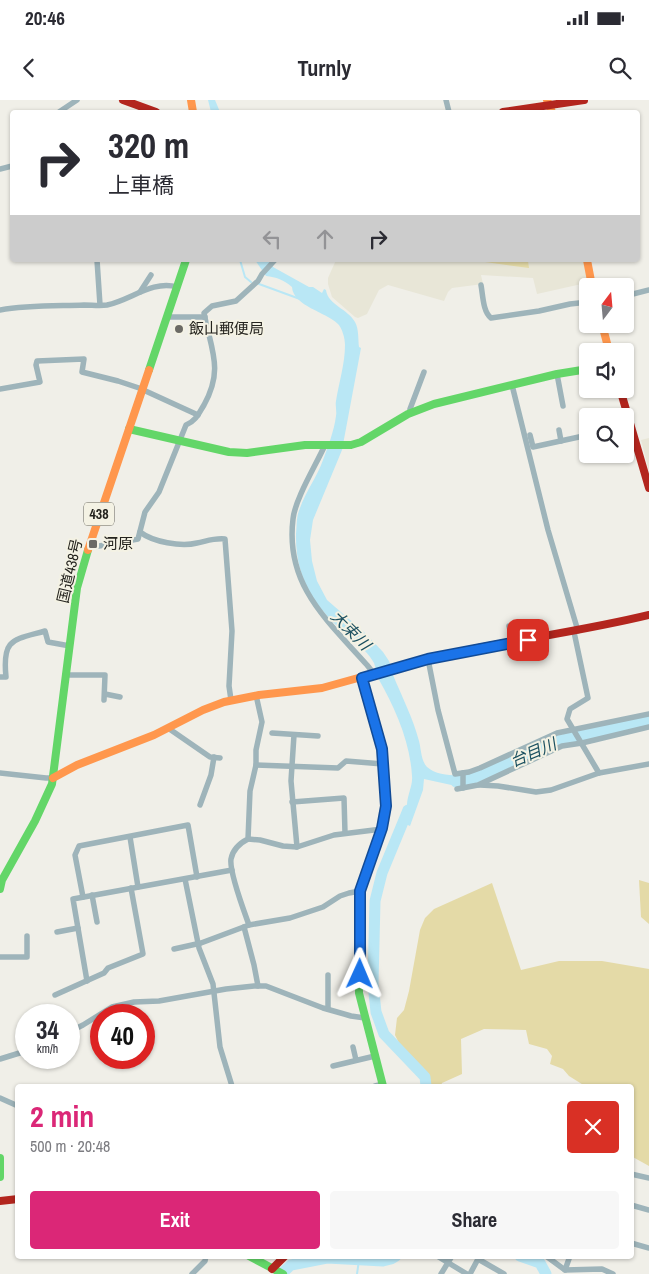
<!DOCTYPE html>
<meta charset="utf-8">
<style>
body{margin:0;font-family:"Archivo Narrow","Noto Sans JP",sans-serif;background:#f7f7f7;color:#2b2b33;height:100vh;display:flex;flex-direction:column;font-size:19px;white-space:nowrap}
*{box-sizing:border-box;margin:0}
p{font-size:16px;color:#7c7c81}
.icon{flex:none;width:28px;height:28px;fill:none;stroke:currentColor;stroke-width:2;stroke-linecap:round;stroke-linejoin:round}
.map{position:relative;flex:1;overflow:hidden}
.drawer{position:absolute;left:15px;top:984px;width:619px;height:175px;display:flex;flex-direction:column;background:#fff;border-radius:5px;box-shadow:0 1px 4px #0004}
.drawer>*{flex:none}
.guide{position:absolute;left:10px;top:10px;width:630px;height:152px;border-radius:5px;box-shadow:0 1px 4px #0004;background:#fff;color:#2b2b33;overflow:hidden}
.needle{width:32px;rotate:16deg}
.buttons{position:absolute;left:579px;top:178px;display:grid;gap:10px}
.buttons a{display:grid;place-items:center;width:55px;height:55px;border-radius:5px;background:#fff;box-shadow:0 1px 4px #0004;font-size:25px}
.speed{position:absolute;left:15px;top:904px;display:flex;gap:10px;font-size:25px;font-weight:700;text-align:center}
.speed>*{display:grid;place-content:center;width:65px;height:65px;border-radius:50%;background:#fff;box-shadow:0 1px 4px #0004;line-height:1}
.speed small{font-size:12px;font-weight:400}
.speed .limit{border:8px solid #d22;background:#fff;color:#111}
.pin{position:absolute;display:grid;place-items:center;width:42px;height:42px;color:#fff;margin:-21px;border-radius:10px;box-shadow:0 2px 8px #0006}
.me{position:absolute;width:55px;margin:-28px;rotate:1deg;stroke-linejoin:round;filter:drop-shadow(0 0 4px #0008)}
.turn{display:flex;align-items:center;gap:18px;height:105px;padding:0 15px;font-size:22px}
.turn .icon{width:65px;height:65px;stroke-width:2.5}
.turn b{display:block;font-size:35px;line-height:42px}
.lanes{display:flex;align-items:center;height:48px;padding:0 15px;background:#0003;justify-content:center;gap:25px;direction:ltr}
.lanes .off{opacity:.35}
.round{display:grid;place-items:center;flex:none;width:52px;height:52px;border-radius:5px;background:#f7f7f7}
.overview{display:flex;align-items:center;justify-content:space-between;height:85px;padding:0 15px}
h1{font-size:30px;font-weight:800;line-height:38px;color:#db2777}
.primary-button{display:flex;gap:10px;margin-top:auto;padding:10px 15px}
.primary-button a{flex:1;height:58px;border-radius:5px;background:#db2777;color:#fff;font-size:20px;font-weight:800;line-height:58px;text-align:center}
.primary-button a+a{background:#f7f7f7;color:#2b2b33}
.status{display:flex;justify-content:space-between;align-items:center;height:35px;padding:0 25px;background:#fff;direction:ltr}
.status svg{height:14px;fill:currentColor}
header{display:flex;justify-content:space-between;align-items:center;height:65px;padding:0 15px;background:#fff;font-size:22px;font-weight:800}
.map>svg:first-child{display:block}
.built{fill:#e8e6d7}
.green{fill:#e4daa7}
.water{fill:#b9e7f5}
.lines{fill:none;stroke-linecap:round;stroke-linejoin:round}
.stream{stroke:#b9e7f5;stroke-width:2}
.river{stroke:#b9e7f5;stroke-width:11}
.street{stroke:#9eb4ba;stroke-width:5.5}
.fast{stroke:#63d668;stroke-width:8}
.slow{stroke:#ff974d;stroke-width:8}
.jam{stroke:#b3261e;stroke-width:8}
.route-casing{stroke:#114b97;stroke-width:12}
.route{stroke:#1a73e8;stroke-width:9}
.poi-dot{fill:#6b6a65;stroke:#f4f2e4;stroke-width:2}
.labels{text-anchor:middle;stroke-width:4;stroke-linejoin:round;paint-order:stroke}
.shield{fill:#f4f2e4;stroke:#626159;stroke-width:1}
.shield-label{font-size:14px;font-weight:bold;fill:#24231e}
.poi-label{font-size:15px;fill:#24231e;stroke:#f4f2e4;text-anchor:start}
.street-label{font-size:15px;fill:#24231e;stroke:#f4f2e4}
.water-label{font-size:16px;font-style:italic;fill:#1b5060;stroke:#f4f2e4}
</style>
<div class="status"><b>20:46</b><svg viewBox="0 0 49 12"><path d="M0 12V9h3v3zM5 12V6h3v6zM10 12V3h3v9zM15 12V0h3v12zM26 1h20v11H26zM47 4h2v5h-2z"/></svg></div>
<header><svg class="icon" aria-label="back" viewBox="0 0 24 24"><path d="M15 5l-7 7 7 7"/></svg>Turnly<svg class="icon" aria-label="search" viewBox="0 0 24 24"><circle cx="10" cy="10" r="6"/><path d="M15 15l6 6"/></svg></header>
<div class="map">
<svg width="649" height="1174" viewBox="0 0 649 1174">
<rect width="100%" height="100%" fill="#f0efe8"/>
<g class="built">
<path d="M 336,160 L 584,160 L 588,181 L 586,183 L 537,194 L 533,178 L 481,175 L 483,184 L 452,188 L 448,192 L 444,201 L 388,185 L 379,190 L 367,214 L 358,218 L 355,217 L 332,197 L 328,184 L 328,178 Z"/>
<path d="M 649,338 L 649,371 L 641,340 Z"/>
</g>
<g class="green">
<path d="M 486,160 L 533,160 L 528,161 L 529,168 L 485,162 Z"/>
<path d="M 639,780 L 649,783 L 649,824 L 641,817 Z"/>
<path d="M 492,783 L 521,870 L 559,861 L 602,861 L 649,869 L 649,1066 L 631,1056 L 631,986 L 585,986 L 569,976 L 563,969 L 550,964 L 552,956 L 547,949 L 529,944 L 526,930 L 484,929 L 461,939 L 462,974 L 442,983 L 441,986 L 430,986 L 428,978 L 400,950 L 398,941 L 395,935 L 397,918 L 404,910 L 409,891 L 420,830 L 425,818 L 434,809 Z"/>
</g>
<g class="water">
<path d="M 208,0 L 215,0 L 220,12 L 211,12 Z"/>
<path d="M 255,160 L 268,160 L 273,167 L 309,187 L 313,187 L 322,193 L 324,189 L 326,190 C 328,205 348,209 355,222 C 359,229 358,239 359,247 L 361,248 L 342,350 L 313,420 L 310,440 L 312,461 L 317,481 L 327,500 L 364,532 L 383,552 L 389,561 L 393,572 L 398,571 L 398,573 L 393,575 C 402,597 413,618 419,641 C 421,648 421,661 427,667 C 437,676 456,676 468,675 L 469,685 L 456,686 L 424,679 L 423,690 L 410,726 L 399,721 L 404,706 L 407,706 C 407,695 413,686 412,676 C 410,641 395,608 378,578 C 376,573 376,568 374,563 C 369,554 361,547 354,539 L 353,540 C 318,511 295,482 296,434 C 297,425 296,417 300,408 C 306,391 317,377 323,360 C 328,347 334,331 336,316 C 337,311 335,306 336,301 C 339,282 345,264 345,245 C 345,238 342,228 338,224 C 326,212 293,206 292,187 C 284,180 276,177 266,176 Z"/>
</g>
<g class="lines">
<g class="stream">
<path d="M 240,160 L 245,177 L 251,182"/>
<path d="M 259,184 L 300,199"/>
<path d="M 357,1174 L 359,1160"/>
</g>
<g class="river">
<path d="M 456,682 L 472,679 L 557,641 L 649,620"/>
<path d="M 408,710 L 382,773 L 375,801 L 373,884 L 376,912 L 384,934 L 425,977 L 426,986"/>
<path d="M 520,1156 L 540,1163 L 546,1174"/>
<path d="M 281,1174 L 291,1165 L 327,1158 L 383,1161 L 391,1159 L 396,1156"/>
</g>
<g class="street">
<path d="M 446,0 L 449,12"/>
<path d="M 59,12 L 77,0"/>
<path d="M 0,69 L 12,66"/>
<path d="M 97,160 L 100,205"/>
<path d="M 481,185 C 483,196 483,212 491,218 L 539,211 L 570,204 L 588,202"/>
<path d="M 140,192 L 151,175"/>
<path d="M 625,196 L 649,190"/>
<path d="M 0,210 C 27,205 57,206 84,205 C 92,205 100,206 107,205 C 131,200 152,180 177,187"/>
<path d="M 167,217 L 205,217"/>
<path d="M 557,274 L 563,306"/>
<path d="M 512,285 L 548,430 L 578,531"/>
<path d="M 0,289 L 40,282 L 36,265 L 37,261 L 84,259 L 82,272 L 118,281 L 139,288 L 198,315"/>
<path d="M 410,314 L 410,309 L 424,272"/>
<path d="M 587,322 L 588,322"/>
<path d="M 559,330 L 561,341"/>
<path d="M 530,335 L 533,347 L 588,335"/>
<path d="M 325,345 C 316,365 295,399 293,419 C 285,485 327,520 367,565 L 371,570 L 372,575"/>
<path d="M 140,432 C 153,442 181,447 197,443 C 207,441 214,438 225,439 L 232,531 L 229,586 L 231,600"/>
<path d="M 88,448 L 138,439 L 145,412 L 159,392 L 186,325 C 196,321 199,313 204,305 C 224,269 211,250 204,213 L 212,206 L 236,201 L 258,181 L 262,174 L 275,160"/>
<path d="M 509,526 L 513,542"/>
<path d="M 574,532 L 588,598 L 570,609 L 567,619 L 599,673"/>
<path d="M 428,559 L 438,610 L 455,674 L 469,672 L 480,668 L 557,633 L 649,614"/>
<path d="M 66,575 L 105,575 L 104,600"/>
<path d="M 0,577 L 6,577 C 2,538 13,540 45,531 L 48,542 L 70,546"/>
<path d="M 105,594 L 120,597"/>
<path d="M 168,628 L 210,657 L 220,658"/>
<path d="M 272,633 L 318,636"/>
<path d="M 294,635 L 291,681 L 297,747"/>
<path d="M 256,665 L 338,668 L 346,661 L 383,664"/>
<path d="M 0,673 L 46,678 L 53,678"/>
<path d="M 463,673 L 463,688"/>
<path d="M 480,685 L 498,686 L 536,692 L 551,690 L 599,673 L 649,664"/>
<path d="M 457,689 L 478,685 L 562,646 L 582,643 L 649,627"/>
<path d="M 292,702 L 344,698 L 345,733"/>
<path d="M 200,705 L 211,675 L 214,657"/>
<path d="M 130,737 L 138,787"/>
<path d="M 248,739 L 260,740 L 283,746 L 297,747 L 334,735 L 382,729"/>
<path d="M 185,779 L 199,848 L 213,884 L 220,947 L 232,986"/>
<path d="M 92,795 L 97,822"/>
<path d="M 83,797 L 75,755 L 79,746 L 188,725 L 197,777"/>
<path d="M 249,825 C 244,811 229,772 231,759 C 233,749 240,743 248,739 L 250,691 L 256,665 L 256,650 L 262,622 L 256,595"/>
<path d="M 244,827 L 254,865 L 258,886"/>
<path d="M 57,832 L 78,828"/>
<path d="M 174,849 L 201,843 L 249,825 L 290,818 L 323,807 L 340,796 L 349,793 L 360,791"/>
<path d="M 0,857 L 27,857 L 27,836"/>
<path d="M 328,875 L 328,909"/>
<path d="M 87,881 L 73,799 L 232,770"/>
<path d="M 55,895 L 104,873 L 108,868 L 143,854 L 131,788"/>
<path d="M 69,932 L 83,925 L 112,907 L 134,902 L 159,901 L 226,889 L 254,886 L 266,886 L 323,908 L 351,916 L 365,918"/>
<path d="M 353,947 L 356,960"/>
<path d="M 0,959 L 26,951"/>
<path d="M 333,966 L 375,956"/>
<path d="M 375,986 L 383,984"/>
<path d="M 0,998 L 18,1006"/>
<path d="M 631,1074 L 649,1078"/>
<path d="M 631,1105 L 649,1110"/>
<path d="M 631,1143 L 649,1148"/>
<path d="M 437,1156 L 467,1174"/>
<path d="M 546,1156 L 565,1170 L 602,1169 L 613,1174"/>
<path d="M 565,1170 L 570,1156"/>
<path d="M 192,1174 L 205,1161 L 206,1156"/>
<path d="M 441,1174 L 452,1156"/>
<path d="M 470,1174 L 478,1159 L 504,1174"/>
</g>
<g class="fast">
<path d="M 149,270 L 186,160"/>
<path d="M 129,329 L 229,352 L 247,353 L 305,345 L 351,345 L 361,342 L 408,314 L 434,304 L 557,274 L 588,269"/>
<path d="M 362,578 L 382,649 L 386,706 L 382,729 L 360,791 L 359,893 L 383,986"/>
<path d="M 0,789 L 2,780 L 35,721 L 52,684 L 77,488 L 88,450"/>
<path d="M 0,1058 L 0,1077"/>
<path d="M 249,1156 L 283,1174"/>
</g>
<g class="slow">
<path d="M 191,0 L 193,12"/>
<path d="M 547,0 L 552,12"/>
<path d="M 587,160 L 592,186"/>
<path d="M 602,224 L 609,251"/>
<path d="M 88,450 L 149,270"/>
<path d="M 53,678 L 77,665 L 154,635 L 203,610 L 224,602 L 259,595 L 322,588 L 376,573"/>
</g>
<g class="jam">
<path d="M 123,0 L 156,12"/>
<path d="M 503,12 L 584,0"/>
<path d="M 620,289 L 649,388"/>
<path d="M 376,573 C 465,545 559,537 649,515"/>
<path d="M 0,1101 L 18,1099"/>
<path d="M 272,1169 L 285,1156"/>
</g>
</g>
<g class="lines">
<g class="route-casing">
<path id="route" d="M 360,874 L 360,791 L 382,728 L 386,706 L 382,649 L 362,578 L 428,559 L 528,540"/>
</g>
<use href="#route" class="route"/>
</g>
<g class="poi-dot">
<circle cx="179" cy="229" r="5"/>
<rect x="88" y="439" width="10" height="10" rx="2.5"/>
</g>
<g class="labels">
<rect class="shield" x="84" y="402.5" width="30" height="23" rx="4"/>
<g class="shield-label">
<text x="99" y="419">438</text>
</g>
<g class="poi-label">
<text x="189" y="234">飯山郵便局</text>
<text x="103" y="449">河原</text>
</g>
<g class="street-label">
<text transform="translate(70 471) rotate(-77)" y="5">国道438号</text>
</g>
<g class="water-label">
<text transform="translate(351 530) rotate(45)" y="6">大束川</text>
<text transform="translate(533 652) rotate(-23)" y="6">台目川</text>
</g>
</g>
</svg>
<div class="buttons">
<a><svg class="needle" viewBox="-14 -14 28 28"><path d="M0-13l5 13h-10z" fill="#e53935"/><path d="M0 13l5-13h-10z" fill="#7c7c81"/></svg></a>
<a><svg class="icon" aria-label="sound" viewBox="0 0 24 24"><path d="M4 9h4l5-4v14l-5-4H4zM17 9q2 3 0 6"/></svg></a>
<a><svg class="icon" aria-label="search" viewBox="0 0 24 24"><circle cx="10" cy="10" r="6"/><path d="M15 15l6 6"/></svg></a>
</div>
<div class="speed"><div>34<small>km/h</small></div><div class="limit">40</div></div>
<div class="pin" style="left:528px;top:540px;background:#d93025"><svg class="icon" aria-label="arrive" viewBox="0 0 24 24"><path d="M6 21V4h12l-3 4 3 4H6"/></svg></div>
<svg class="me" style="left:360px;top:874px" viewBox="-20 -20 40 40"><path d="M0-17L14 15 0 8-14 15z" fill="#1a73e8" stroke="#fff" stroke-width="4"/></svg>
<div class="guide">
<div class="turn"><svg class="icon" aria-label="right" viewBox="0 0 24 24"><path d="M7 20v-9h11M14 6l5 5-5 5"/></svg><div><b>320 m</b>上車橋</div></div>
<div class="lanes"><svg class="icon off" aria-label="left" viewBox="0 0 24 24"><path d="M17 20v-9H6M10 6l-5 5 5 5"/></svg><svg class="icon off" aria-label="ahead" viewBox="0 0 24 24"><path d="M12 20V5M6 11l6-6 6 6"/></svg><svg class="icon" aria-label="right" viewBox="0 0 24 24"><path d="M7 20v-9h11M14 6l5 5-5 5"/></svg></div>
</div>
<section class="drawer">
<div class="overview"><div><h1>2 min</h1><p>500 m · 20:48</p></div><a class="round" style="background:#d93025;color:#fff"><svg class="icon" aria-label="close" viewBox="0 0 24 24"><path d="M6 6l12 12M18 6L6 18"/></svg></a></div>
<div class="primary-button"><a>Exit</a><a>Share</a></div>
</section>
</div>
